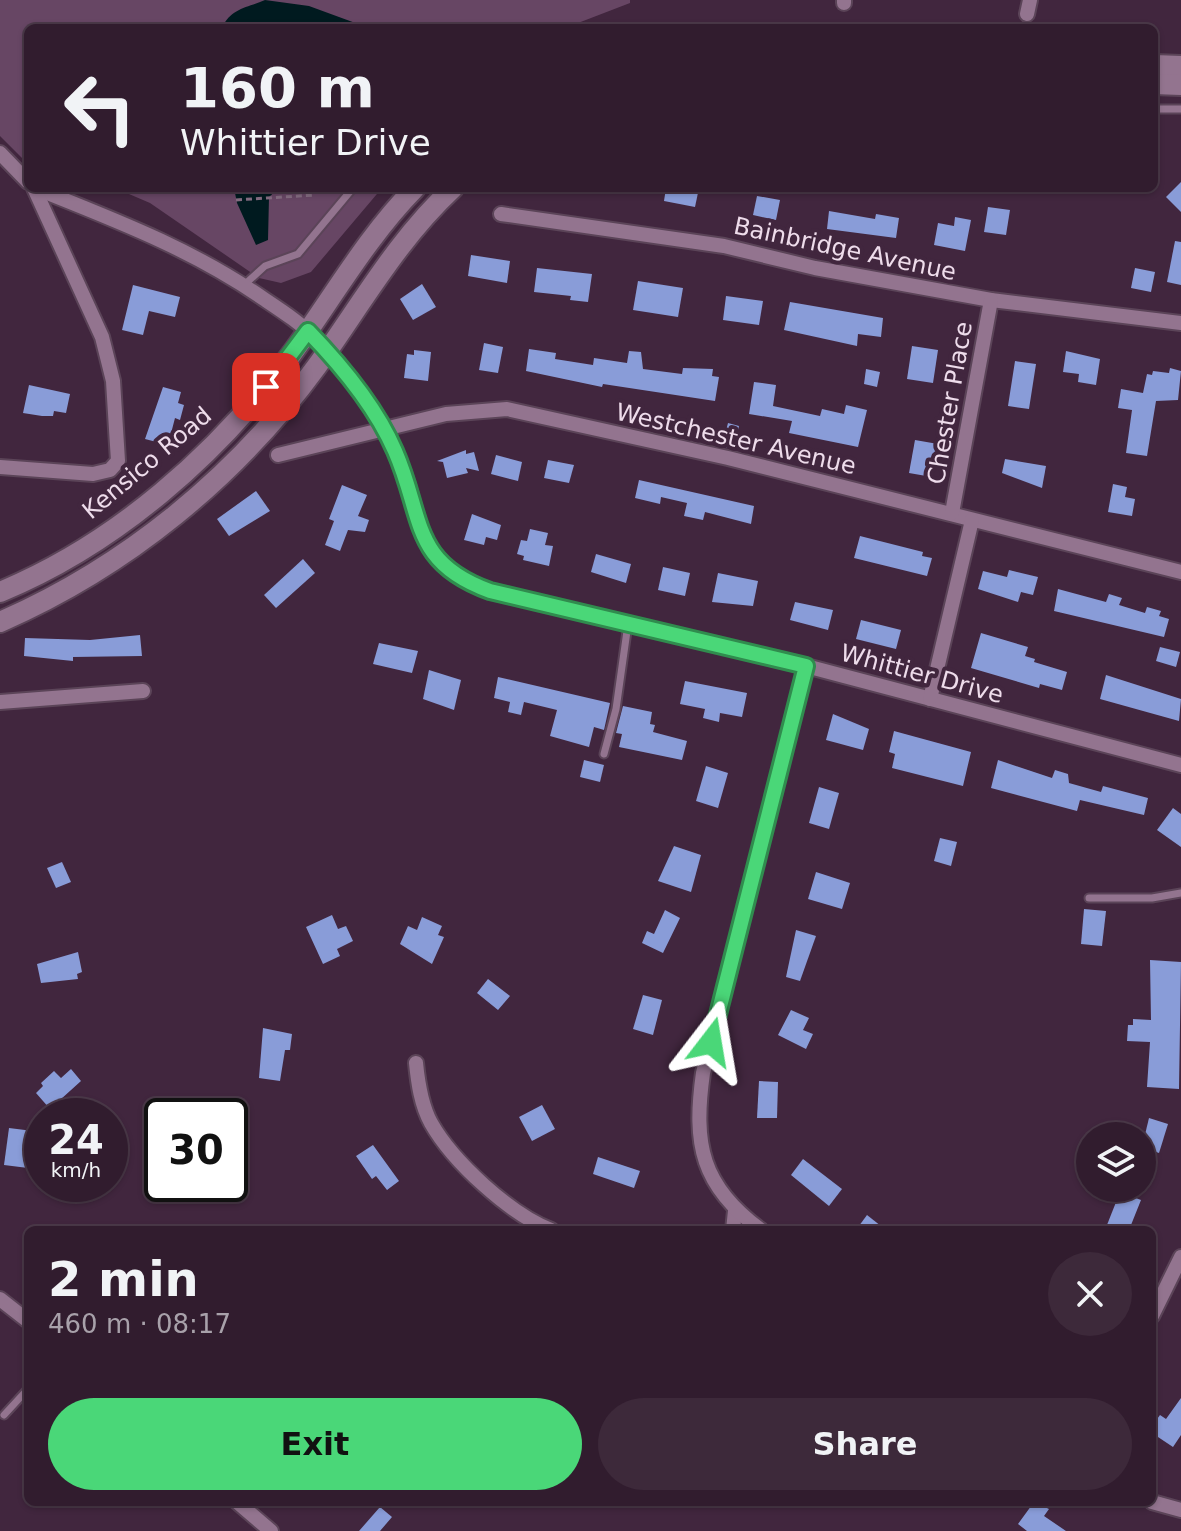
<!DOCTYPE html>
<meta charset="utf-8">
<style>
body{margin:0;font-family:"DejaVu Sans",sans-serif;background:#3d293a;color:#f1f3f6;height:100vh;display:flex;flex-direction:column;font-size:30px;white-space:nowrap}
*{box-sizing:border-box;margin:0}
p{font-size:26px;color:#a8a1aa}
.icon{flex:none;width:44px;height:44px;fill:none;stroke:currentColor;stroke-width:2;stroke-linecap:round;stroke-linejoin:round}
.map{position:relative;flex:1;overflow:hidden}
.sheet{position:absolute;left:24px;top:1226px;width:1132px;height:280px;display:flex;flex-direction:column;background:#311c2e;border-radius:12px;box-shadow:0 2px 6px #0004,0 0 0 2px #4c3a4a}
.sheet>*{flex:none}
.top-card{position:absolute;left:24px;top:24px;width:1134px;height:168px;border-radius:12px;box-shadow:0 2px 6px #0004,0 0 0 2px #4c3a4a;background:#311c2e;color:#f1f3f6;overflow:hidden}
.buttons{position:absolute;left:1076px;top:1122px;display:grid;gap:16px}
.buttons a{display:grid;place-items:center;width:80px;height:80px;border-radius:50%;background:#311c2e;box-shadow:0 2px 6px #0004,0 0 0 2px #4c3a4a;font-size:40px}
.speed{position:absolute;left:24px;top:1098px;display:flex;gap:16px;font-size:40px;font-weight:700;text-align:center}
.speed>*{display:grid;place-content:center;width:104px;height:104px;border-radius:50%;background:#311c2e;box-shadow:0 2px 6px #0004,0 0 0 2px #4c3a4a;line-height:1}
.speed small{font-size:20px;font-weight:400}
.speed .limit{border:4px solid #111;border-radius:12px;background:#fff;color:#111}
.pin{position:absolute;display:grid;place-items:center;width:68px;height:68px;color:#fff;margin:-34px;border-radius:16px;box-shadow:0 4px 12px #0006}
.me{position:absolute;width:88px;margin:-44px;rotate:14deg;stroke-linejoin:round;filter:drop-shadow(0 0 6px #0008)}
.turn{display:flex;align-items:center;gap:28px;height:168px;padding:0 24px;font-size:36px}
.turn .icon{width:104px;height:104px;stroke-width:2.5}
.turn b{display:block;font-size:56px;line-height:68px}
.round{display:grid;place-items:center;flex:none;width:84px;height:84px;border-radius:42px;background:#3d293a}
.head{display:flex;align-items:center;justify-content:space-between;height:136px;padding:0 24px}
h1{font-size:48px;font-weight:700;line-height:60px}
.primary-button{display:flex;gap:16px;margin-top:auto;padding:16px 24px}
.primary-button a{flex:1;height:92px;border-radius:48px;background:#4ad778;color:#111;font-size:32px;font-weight:700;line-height:92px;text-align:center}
.primary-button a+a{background:#3d293a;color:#f1f3f6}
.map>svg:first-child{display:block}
.green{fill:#674664}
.water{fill:#001a1f}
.building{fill:#899cd8}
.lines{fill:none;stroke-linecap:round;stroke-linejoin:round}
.lane-casing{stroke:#5b4458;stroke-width:11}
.street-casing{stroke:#5b4458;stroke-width:18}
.secondary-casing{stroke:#5b4458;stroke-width:24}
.path{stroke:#846c81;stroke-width:3;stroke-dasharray:6 4;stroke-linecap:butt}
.lane{stroke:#93748f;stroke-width:7}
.street{stroke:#93748f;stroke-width:14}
.secondary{stroke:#93748f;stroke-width:20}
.route-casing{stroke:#308c4e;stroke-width:20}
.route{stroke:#4ad778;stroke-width:14}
.labels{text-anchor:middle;stroke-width:8;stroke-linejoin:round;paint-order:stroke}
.street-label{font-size:24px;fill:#eedceb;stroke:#41263e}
</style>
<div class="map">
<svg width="1181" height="1531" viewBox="0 0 1181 1531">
<rect width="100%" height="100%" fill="#41263e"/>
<g class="green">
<path d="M 0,0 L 630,0 L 630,3 L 565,28 L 28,28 L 28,164 L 0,136 Z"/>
<path d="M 115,188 L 382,188 L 311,272 L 281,283 L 259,278 L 150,203 Z"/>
</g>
<g class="water">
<path d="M 265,0 L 309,6 L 369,28 L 222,28 C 231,8 247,8 265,0 Z"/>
<path d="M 234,188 L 279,188 L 269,197 L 268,240 L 256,245 L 237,203 Z"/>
</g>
<g class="building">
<path d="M 1181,182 L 1181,212 L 1166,197 Z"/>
<path d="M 666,188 L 699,188 L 695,207 L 664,201 Z"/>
<path d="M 757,196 L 780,200 L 776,220 L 753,215 Z"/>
<path d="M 988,207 L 1010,210 L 1006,235 L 984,232 Z"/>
<path d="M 829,211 L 875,219 L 876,214 L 899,218 L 896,238 L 827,229 Z"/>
<path d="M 955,217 L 971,220 L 965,251 L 934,245 L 938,223 L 954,226 Z"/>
<path d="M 1175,241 L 1181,242 L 1181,285 L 1167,282 Z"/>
<path d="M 471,255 L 510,261 L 507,283 L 468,276 Z"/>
<path d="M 537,268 L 592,274 L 588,302 L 570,300 L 571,296 L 534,292 Z"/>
<path d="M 1135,268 L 1155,272 L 1151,292 L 1131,288 Z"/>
<path d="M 638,281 L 683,288 L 678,317 L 633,310 Z"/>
<path d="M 422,284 L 436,307 L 413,320 L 400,299 Z"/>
<path d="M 133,285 L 180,297 L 175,317 L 149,311 L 143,335 L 122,330 Z"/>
<path d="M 726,296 L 763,301 L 759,325 L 723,320 Z"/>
<path d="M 790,302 L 883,318 L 881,337 L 858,334 L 857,346 L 784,330 Z"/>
<path d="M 484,343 L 503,347 L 498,373 L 479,370 Z"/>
<path d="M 912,346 L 938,350 L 933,383 L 907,379 Z"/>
<path d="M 529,349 L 556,353 L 555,359 L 593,365 L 594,358 L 627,363 L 629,351 L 641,352 L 643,369 L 682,374 L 683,368 L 713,369 L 712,376 L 719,377 L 715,401 L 603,384 L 602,387 L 526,371 Z"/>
<path d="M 414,350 L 431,352 L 428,381 L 404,378 L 407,354 L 414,355 Z"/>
<path d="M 1066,351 L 1100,359 L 1096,385 L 1078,382 L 1079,374 L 1063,372 Z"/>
<path d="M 1015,361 L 1036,364 L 1029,409 L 1008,406 Z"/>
<path d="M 1170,368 L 1181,371 L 1178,400 L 1156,401 L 1147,456 L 1126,453 L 1132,410 L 1118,408 L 1121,389 L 1143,393 L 1147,374 L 1152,375 L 1153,371 L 1169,373 Z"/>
<path d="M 866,369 L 880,372 L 877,387 L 864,384 Z"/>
<path d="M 754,382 L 776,385 L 773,406 L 820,416 L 822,409 L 844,414 L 846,405 L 867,410 L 858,447 L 789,433 L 792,421 L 749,414 Z"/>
<path d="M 29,385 L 70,394 L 66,413 L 54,411 L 53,416 L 42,416 L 23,413 Z"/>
<path d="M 163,387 L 181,392 L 178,403 L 184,405 L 180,420 L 175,418 L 168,445 L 145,439 Z"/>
<path d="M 728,423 L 739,426 L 733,449 L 722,446 Z"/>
<path d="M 915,440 L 938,444 L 932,477 L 909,473 Z"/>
<path d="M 466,450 L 466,454 L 474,452 L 479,471 L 466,468 L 468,473 L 447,478 L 443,462 L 437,461 Z"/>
<path d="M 496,455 L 522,462 L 518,481 L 491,474 Z"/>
<path d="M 1005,459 L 1046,466 L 1042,488 L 1002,473 Z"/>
<path d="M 548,460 L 574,465 L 569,483 L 544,478 Z"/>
<path d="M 639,480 L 754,506 L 751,524 L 705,512 L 703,520 L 684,516 L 687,503 L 661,497 L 660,504 L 635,498 Z"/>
<path d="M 1113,484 L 1127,487 L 1125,497 L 1135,499 L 1132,516 L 1108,512 Z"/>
<path d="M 342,485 L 367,495 L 358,516 L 369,520 L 365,532 L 348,530 L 340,551 L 325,545 L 334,521 L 329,519 Z"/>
<path d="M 256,491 L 270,511 L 229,536 L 217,519 Z"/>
<path d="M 472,514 L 501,525 L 497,540 L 486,537 L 484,545 L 464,540 Z"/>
<path d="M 530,529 L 548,533 L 545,545 L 553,546 L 549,566 L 523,560 L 524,556 L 517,554 L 521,540 L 527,541 Z"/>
<path d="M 860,536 L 923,552 L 922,556 L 932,558 L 927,576 L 854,558 Z"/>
<path d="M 596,554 L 631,564 L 626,583 L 591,572 Z"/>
<path d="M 303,559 L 315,573 L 276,608 L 264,595 Z"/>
<path d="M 663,567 L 690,573 L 685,596 L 658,590 Z"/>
<path d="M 1009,570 L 1038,577 L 1033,595 L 1021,592 L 1018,602 L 978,589 L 983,571 L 1007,577 Z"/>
<path d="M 718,573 L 758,581 L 753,606 L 712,602 Z"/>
<path d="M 1058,589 L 1106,602 L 1109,594 L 1122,598 L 1119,605 L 1145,613 L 1147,607 L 1161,611 L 1159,616 L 1169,619 L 1164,637 L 1054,611 Z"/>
<path d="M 795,602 L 833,610 L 828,630 L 790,620 Z"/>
<path d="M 861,620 L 901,630 L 896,649 L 856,639 Z"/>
<path d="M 981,633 L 1028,647 L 1025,656 L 1035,659 L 1034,662 L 1067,672 L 1062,690 L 1040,684 L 1039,688 L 971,668 Z"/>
<path d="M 140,635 L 142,656 L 73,657 L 73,661 L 24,656 L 25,638 L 90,640 Z"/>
<path d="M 379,643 L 418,651 L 412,673 L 373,664 Z"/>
<path d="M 1160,647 L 1180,652 L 1176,667 L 1156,661 Z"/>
<path d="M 429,670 L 461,680 L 454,710 L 423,699 Z"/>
<path d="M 1106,675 L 1181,699 L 1179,721 L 1100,699 Z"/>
<path d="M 498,677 L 610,703 L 604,730 L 594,727 L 589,747 L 550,736 L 557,710 L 524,702 L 521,715 L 508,712 L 510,702 L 494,698 Z"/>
<path d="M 685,681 L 747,693 L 742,717 L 720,713 L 719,722 L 703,718 L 705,709 L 680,704 Z"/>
<path d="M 623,706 L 652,712 L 650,724 L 655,725 L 653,732 L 687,741 L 682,760 L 619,747 L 622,734 L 616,733 Z"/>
<path d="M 833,714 L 869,729 L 863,750 L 826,740 Z"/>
<path d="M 894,731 L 971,752 L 963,786 L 892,768 L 895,754 L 889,752 Z"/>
<path d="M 584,760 L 604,765 L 600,782 L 580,777 Z"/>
<path d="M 998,760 L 1052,778 L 1055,770 L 1068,774 L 1069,783 L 1101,792 L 1103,786 L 1148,798 L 1144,815 L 1080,800 L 1077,811 L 991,788 Z"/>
<path d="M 706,766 L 728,773 L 718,808 L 696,801 Z"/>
<path d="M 819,787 L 839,793 L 829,829 L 809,823 Z"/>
<path d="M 1173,808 L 1181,814 L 1181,847 L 1157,830 Z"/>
<path d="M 940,838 L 957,842 L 951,866 L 934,861 Z"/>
<path d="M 674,846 L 701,855 L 691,892 L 658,881 Z"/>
<path d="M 62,862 L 71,882 L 56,888 L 47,868 Z"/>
<path d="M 816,872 L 850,883 L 842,909 L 808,899 Z"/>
<path d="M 1084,909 L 1106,911 L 1102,946 L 1081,944 Z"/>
<path d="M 665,910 L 680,918 L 663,953 L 642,943 L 647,931 L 654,934 Z"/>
<path d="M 332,915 L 338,929 L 346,926 L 353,941 L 337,949 L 340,956 L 323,964 L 306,927 Z"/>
<path d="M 422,917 L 442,926 L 438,935 L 444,937 L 432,964 L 400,944 L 408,926 L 417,930 Z"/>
<path d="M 796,930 L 816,936 L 800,981 L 786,977 Z"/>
<path d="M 78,952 L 82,972 L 77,974 L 78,979 L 41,983 L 37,964 Z"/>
<path d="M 1150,960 L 1181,962 L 1179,1089 L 1147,1087 L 1150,1042 L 1127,1041 L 1128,1025 L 1133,1025 L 1133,1019 L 1151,1020 Z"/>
<path d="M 488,979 L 510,996 L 498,1010 L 477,993 Z"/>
<path d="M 643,995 L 662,1000 L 653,1035 L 633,1029 Z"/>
<path d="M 791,1010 L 809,1018 L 803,1030 L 813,1034 L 806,1049 L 778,1035 Z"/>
<path d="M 263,1028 L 292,1034 L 290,1050 L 285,1050 L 280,1081 L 259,1078 Z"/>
<path d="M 71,1069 L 81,1081 L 50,1109 L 36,1093 L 43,1086 L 41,1083 L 54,1071 L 61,1078 Z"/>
<path d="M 759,1081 L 778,1082 L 777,1118 L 757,1118 Z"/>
<path d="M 542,1105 L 555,1129 L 532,1141 L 519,1117 Z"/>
<path d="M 1149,1118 L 1168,1124 L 1159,1153 L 1142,1147 Z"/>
<path d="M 9,1128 L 33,1131 L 28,1168 L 4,1165 Z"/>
<path d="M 373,1145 L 399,1181 L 387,1190 L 376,1176 L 372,1179 L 356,1156 Z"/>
<path d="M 598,1157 L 640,1171 L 634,1188 L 593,1174 Z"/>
<path d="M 803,1159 L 842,1189 L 829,1206 L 791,1175 Z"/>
<path d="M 1120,1192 L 1141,1200 L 1129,1230 L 1105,1230 Z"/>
<path d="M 867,1215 L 886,1230 L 856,1230 Z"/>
<path d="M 1181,1398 L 1181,1435 L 1173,1447 L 1152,1433 L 1152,1426 L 1160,1415 L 1166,1419 Z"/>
<path d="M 1034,1502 L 1049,1509 L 1044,1516 L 1066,1531 L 1027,1531 L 1018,1524 Z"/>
<path d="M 380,1507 L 392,1517 L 380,1531 L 359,1531 Z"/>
</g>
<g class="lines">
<g class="lane-casing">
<g id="lane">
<path d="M 1154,109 L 1181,109"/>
<path d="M 244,285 L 265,266 L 298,254 L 353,188"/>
<path d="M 604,754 L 616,709 L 628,624"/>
<path d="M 1089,898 L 1152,898 L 1181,893"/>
<path d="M 4,1415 L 28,1389"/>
</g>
</g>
<g class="street-casing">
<g id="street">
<path d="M 844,3 L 844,0"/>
<path d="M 1027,14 L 1030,0"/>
<path d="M 0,153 L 28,182"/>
<path d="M 35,188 C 115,220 192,249 264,299 C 282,311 302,324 317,340 C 347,371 375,410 394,449 C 426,514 407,561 490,591 L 806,666 L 1181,765"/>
<path d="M 501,214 L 724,246 L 815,268 L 991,300 L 1181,323"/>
<path d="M 278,455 L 446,414 L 507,409 L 728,458 L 1181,572"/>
<path d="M 0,467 L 93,474 L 110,470 L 118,461 L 113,381 L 102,337 L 34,188"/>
<path d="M 952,513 L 991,300"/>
<path d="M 930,699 L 972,520"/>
<path d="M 0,702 L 143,691"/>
<path d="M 416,1063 C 418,1083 421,1105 431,1123 C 453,1162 510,1214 551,1230"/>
<path d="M 733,1230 L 735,1211"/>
<path d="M 761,1230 C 701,1186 693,1144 703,1073 L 806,666"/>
<path d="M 0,1299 L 28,1321"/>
<path d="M 1152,1316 L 1181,1257"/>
<path d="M 237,1502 L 271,1531"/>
<path d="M 1152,1502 L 1181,1510"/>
</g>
</g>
<g class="secondary-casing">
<g id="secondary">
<path d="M 1154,65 L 1181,66"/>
<path d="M 1154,84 L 1181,85"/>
<path d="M 0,592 C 116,544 217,455 291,355 C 332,299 366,238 415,188"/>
<path d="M 0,622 C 126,567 236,477 317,366 C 361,305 397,240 453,188"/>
</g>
</g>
<path class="path" d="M 236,200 L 314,195"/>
<use href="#lane" class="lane"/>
<use href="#street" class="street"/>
<use href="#secondary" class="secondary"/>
</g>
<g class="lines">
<g class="route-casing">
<path id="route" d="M 266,387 L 308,331 C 341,365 376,407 395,451 C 424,517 410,562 490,591 L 806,666 L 711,1042"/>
</g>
<use href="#route" class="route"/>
</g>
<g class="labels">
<g class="street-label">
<text transform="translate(845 249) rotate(12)" y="8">Bainbridge Avenue</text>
<text transform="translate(950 403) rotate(-80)" y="8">Chester Place</text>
<text transform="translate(736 439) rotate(13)" y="8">Westchester Avenue</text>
<text transform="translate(147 463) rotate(-40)" y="8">Kensico Road</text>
<text transform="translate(922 674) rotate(15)" y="8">Whittier Drive</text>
</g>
</g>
</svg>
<div class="buttons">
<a><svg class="icon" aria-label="layers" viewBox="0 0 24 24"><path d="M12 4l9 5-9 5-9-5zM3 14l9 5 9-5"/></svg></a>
</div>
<div class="speed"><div>24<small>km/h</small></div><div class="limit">30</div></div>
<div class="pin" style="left:266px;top:387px;background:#d93025"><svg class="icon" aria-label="arrive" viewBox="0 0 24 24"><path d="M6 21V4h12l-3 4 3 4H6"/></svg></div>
<svg class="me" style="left:711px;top:1042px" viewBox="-20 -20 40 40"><path d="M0-17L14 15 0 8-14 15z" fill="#4ad778" stroke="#fff" stroke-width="4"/></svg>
<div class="top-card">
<div class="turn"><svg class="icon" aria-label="left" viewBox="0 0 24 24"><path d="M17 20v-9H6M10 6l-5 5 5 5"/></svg><div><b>160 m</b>Whittier Drive</div></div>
</div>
<section class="sheet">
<div class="head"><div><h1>2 min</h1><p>460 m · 08:17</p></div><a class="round"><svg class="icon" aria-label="close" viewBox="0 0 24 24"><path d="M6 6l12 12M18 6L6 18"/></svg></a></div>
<div class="primary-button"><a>Exit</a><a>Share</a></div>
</section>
</div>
